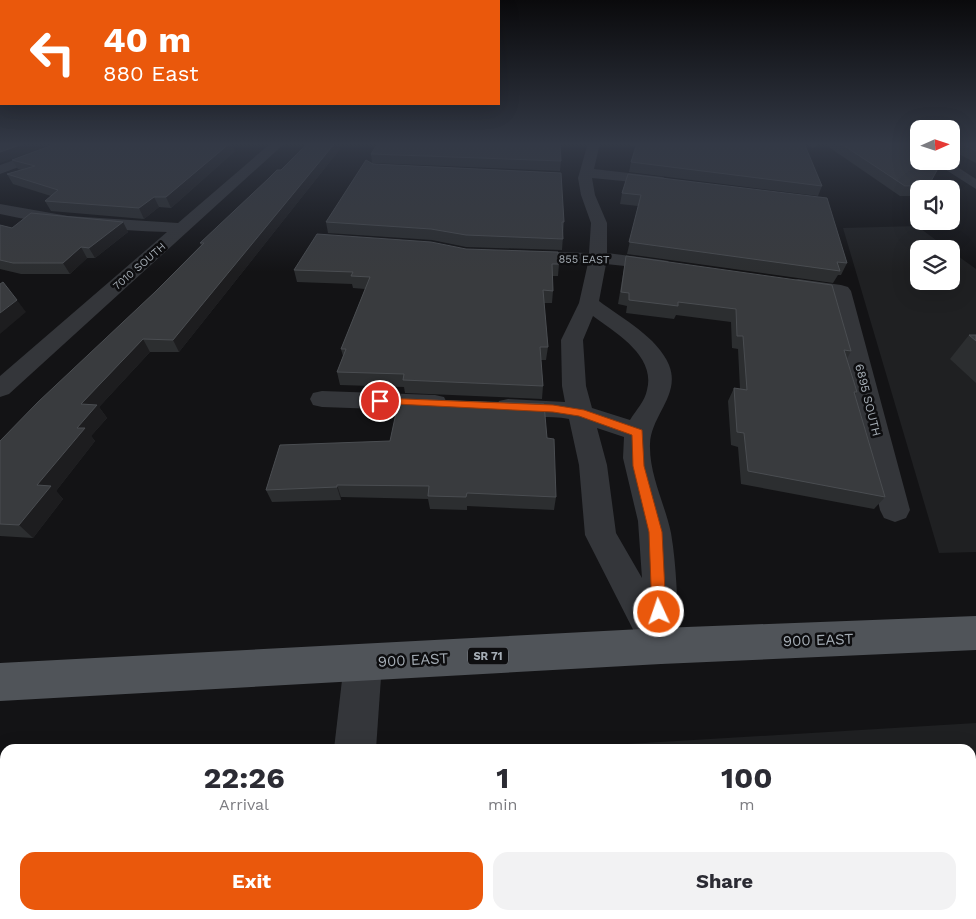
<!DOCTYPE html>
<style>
body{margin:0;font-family:"Work Sans",sans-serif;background:#f2f2f3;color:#2b2b33;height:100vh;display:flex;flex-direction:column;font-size:19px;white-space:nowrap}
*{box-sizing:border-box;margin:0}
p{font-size:16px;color:#7c7c81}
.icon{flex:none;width:28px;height:28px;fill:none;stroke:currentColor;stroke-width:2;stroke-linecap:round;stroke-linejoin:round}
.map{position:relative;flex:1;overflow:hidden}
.drawer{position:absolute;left:0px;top:744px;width:976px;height:176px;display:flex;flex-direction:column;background:#fff;border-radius:15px 15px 0 0;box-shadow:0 5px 20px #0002}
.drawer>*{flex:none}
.guide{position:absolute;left:0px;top:0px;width:500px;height:105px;box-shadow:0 5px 20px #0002;background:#ea580c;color:#fff;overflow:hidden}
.needle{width:32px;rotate:87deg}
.fabs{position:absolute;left:910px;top:120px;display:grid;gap:10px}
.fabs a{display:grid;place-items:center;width:50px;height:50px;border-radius:10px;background:#fff;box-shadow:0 5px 20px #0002;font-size:25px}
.pin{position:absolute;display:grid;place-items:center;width:42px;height:42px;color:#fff;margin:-21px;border:2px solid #fff;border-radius:50%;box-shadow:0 1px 5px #0007}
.me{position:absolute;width:55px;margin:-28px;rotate:357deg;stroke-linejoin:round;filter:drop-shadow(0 0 4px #0008)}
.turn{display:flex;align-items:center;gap:18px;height:105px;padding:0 20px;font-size:22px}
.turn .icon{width:65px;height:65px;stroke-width:2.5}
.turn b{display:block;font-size:35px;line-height:42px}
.eta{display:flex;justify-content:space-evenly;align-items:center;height:85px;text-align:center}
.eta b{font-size:30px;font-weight:700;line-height:35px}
.cta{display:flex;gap:10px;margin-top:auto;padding:10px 20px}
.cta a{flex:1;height:58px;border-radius:15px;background:#ea580c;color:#fff;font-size:20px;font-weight:700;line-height:58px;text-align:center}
.cta a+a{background:#f2f2f3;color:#2b2b33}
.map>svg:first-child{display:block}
.built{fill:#1f2022}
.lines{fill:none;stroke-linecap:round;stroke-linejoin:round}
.minor{fill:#34363a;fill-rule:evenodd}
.primary{fill:#505459;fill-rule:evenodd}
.wall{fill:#2c2e30}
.shaded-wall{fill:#1d1d1f}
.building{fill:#393b3e;stroke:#4a4d51}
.route{fill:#ea580c;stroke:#983908}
.labels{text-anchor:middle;stroke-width:5;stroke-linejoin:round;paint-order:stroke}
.far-street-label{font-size:11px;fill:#a5adb5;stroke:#0e0e10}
.shield{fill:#0e0e10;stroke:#787d84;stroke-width:1}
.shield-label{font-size:11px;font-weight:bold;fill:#a5adb5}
.street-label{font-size:12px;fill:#a5adb5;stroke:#0e0e10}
.near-street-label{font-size:15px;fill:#a5adb5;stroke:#0e0e10}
</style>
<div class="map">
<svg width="976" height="919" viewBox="0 0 976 919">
<rect width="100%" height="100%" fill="#131315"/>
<g class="built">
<path d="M 917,226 L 948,249 L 919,249 L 919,281 L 951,281 L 951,251 L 976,269 L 976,552 L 939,553 L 843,228 Z"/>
<path d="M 976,723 L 976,919 L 0,919 L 0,781 L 5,780 L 5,915 L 971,915 L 971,749 L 544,749 Z"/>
</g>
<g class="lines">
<g class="minor">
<path d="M 64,143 L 83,143 L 0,174 L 0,165 Z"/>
<path d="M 271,143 L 285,143 L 9,394 L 0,397 L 0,376 L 167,232 C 111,230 55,226 0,214 L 0,204 L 68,216 L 178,223 Z"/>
<path d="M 588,143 L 600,143 L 594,169 L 663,177 L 670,181 L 663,185 L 592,178 L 595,195 L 607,223 L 607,253 L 662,260 L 668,261 L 671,265 L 668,269 L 662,270 L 606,264 L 599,301 C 623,319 657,337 669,365 C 681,395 651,415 650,444 C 649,475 665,504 671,533 C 677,568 677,604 679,640 L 679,646 L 674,659 L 661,664 L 648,659 L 585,535 L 579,465 L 569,419 C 546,415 522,419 499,413 L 496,407 L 499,401 L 508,399 L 565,402 L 562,386 L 561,340 L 579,303 L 588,263 L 523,261 L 517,260 L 514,256 L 517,252 L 523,251 L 589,253 L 591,223 L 581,195 L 578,178 ZM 593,316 C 616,333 656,356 647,390 C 645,401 636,410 630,420 L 592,408 L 586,386 L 583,340 ZM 597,428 L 624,437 L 623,458 L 638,521 L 642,578 L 616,533 L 607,465 Z"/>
<path d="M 804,143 L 819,143 L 819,144 L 813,148 Z"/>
<path d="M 932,161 L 948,161 L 976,179 L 976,189 Z"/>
<path d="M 798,279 L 841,285 L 848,287 L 851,291 L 910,510 L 906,518 L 895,522 L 884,518 L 880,510 L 832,296 L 791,289 L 788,285 L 791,281 Z"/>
<path d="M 322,391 L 435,395 L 444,397 L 447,403 L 444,409 L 435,411 L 322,407 L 313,405 L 310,399 L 313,393 Z"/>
<path d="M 363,645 L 376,650 L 382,663 L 376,749 L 334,749 L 344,663 L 350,650 Z"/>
<path d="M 312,915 L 362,915 L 361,919 L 311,919 Z"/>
</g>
<path class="primary" d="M 976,616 L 976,650 L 661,664 L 0,701 L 0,663 L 661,628 Z"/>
</g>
<g class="wall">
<path d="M 308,143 L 339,143 L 340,149 L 179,352 L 150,352 L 99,407 L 107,418 L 91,436 L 95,441 L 56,491 L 63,499 L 33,538 L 0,536 L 0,441 L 155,292 L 201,245 L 200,243 L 281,170 Z"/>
<path d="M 629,143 L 804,143 L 822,186 L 818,196 L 629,172 L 631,162 L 636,146 L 629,145 Z"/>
<path d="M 823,143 L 919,143 L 942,161 L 927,189 L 919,189 L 919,196 L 900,196 Z"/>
<path d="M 951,143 L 976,143 L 976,163 L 951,150 Z"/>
<path d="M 235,151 L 171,208 L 159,207 L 144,219 L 51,211 L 45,201 L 51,196 L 13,184 L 7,174 L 21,170 L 18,169 L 12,160 Z"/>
<path d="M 371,154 L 561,161 L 560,171 L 373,163 L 564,222 L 562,250 L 466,247 L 432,240 L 328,233 L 326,222 L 372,163 Z"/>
<path d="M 628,174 L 847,263 L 841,275 L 838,275 L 833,283 L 627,254 L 638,206 L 620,204 L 622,193 Z"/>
<path d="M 123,222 L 128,232 L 95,258 L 87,258 L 70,274 L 21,274 L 0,269 L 0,225 L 12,228 Z"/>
<path d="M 466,249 L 559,264 L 558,276 L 552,276 L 553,291 L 552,303 L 544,303 L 548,347 L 546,360 L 541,360 L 543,386 L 542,399 L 405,393 L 404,387 L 340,385 L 337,372 L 343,356 L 341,349 L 365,289 L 353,288 L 352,284 L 297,282 L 294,270 Z"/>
<path d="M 626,256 L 851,351 L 847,359 L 857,392 L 855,395 L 885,497 L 874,509 L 741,484 L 738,447 L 731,445 L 728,401 L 734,388 L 740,389 L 738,349 L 732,348 L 731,322 L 676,315 L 674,319 L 626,313 L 627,306 L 618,304 Z"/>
<path d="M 969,335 L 976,335 L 976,383 L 950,359 Z"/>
<path d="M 547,438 L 556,497 L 554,510 L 467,506 L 467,510 L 430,509 L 428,499 L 341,497 L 341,500 L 272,502 L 266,490 Z"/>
<path d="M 601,915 L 781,915 L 782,919 L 602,919 Z"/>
<path d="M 869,915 L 971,915 L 976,919 L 870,919 Z"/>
</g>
<g class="shaded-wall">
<path d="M 26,143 L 57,143 L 0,163 L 0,152 Z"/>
<path d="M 230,143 L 232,143 L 235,151 L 171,208 L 166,197 Z"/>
<path d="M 335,143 L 339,143 L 340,149 L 179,352 L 173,340 Z"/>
<path d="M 154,197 L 159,207 L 144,219 L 139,208 Z"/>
<path d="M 123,222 L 128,232 L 95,258 L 89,248 Z"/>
<path d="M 81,247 L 87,258 L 70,274 L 63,263 Z"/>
<path d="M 17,300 L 26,312 L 0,334 L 0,313 Z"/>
<path d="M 143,339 L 150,352 L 99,407 L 107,418 L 91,436 L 95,441 L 56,491 L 63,499 L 33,538 L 19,525 L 37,485 L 77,428 L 81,404 Z"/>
<path d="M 337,485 L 341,497 L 341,500 L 337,487 Z"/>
<path d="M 163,915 L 185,915 L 184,919 L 162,919 Z"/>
</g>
<g class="building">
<path d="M 0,143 L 26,143 L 0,152 Z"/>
<path d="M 58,143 L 230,143 L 166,197 L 154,197 L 139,208 L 45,201 L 58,190 L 7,174 L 35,166 L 12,160 Z"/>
<path d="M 308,143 L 335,143 L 173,340 L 143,339 L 81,404 L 97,405 L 77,428 L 85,428 L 37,485 L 51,486 L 19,525 L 0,524 L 0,441 L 38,402 L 155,292 L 204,243 L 200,243 L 268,179 L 277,170 L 281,170 Z"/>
<path d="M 378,143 L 560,143 L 561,161 L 371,154 Z"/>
<path d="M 637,143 L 804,143 L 822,186 L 631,162 Z"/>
<path d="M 840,143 L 919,143 L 919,161 L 942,161 L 929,185 L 905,186 Z"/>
<path d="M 961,143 L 976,143 L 976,151 Z"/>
<path d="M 366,160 L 373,164 L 561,173 L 564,222 L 562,222 L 563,239 L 466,235 L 431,229 L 326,222 Z"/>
<path d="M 628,174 L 827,198 L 847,263 L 837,262 L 840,271 L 629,242 L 641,195 L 622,193 Z"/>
<path d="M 31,213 L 123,222 L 89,248 L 81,247 L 63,263 L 13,263 L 0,260 L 0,225 L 12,228 Z"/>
<path d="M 317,234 L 431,242 L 466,249 L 558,252 L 559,264 L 552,264 L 553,291 L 543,290 L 548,347 L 540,347 L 543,386 L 403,380 L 404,374 L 337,372 L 346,349 L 341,349 L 370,277 L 351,276 L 353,272 L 294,270 Z"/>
<path d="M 626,256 L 832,285 L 851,351 L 844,350 L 857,392 L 854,392 L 885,497 L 748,471 L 744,433 L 737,432 L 734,388 L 747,390 L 743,336 L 737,336 L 736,309 L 678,302 L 678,306 L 629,300 L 629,293 L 621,292 Z"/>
<path d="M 3,282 L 17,300 L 0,313 L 0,284 Z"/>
<path d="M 969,335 L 976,335 L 976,341 Z"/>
<path d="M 399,399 L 544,404 L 547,438 L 554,439 L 556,497 L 467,493 L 466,497 L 428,496 L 429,486 L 337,485 L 337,487 L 266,490 L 280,445 L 390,441 Z"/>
<path d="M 971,793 L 976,793 L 976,919 L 896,919 L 894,915 L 971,915 Z"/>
<path d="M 42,915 L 163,915 L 162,919 L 0,919 L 41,916 Z"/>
<path d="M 610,915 L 781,915 L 782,919 L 611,919 Z"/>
</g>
<linearGradient id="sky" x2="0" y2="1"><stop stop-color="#0a0a0c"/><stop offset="0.53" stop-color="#333946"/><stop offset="1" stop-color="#333946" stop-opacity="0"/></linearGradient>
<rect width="976" height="272" fill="url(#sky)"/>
<path class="route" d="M 380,398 L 553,405 L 584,410 L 642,430 L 644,466 L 662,532 L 666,612 L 664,617 L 659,619 L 654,617 L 652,612 L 649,532 L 633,466 L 632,435 L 579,416 L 553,412 L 376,403 L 376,399 Z"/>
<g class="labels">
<g class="far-street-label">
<text transform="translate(584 259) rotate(1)" y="4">855 EAST</text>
<text transform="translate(139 266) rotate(-41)" y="4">7010 SOUTH</text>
</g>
<rect class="shield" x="468" y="647.5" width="40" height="17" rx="4"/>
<g class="shield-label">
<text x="488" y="660">SR 71</text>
</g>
<g class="street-label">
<text transform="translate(868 400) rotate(76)" y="4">6895 SOUTH</text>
</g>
<g class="near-street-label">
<text transform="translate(818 640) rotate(-2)" y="5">900 EAST</text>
<text transform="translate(413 660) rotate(-3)" y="5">900 EAST</text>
</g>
</g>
</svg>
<div class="fabs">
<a><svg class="needle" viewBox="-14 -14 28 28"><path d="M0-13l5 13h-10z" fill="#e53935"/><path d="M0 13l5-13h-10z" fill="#7c7c81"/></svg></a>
<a><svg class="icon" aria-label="sound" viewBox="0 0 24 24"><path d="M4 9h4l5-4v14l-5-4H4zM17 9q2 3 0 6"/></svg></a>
<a><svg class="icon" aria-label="layers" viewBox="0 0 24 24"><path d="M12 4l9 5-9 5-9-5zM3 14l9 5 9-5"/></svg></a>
</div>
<div class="pin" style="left:380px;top:401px;background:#d93025"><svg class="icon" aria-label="arrive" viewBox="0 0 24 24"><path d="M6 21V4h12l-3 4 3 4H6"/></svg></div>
<svg class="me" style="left:659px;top:612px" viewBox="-20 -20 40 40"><circle r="17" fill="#ea580c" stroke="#fff" stroke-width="3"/><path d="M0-11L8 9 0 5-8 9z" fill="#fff"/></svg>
<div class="guide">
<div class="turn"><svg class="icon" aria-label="left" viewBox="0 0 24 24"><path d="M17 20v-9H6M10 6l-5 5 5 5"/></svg><div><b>40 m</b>880 East</div></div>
</div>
<section class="drawer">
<div class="eta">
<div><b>22:26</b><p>Arrival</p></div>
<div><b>1</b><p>min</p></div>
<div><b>100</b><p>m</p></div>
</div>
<div class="cta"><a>Exit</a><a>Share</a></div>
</section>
</div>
